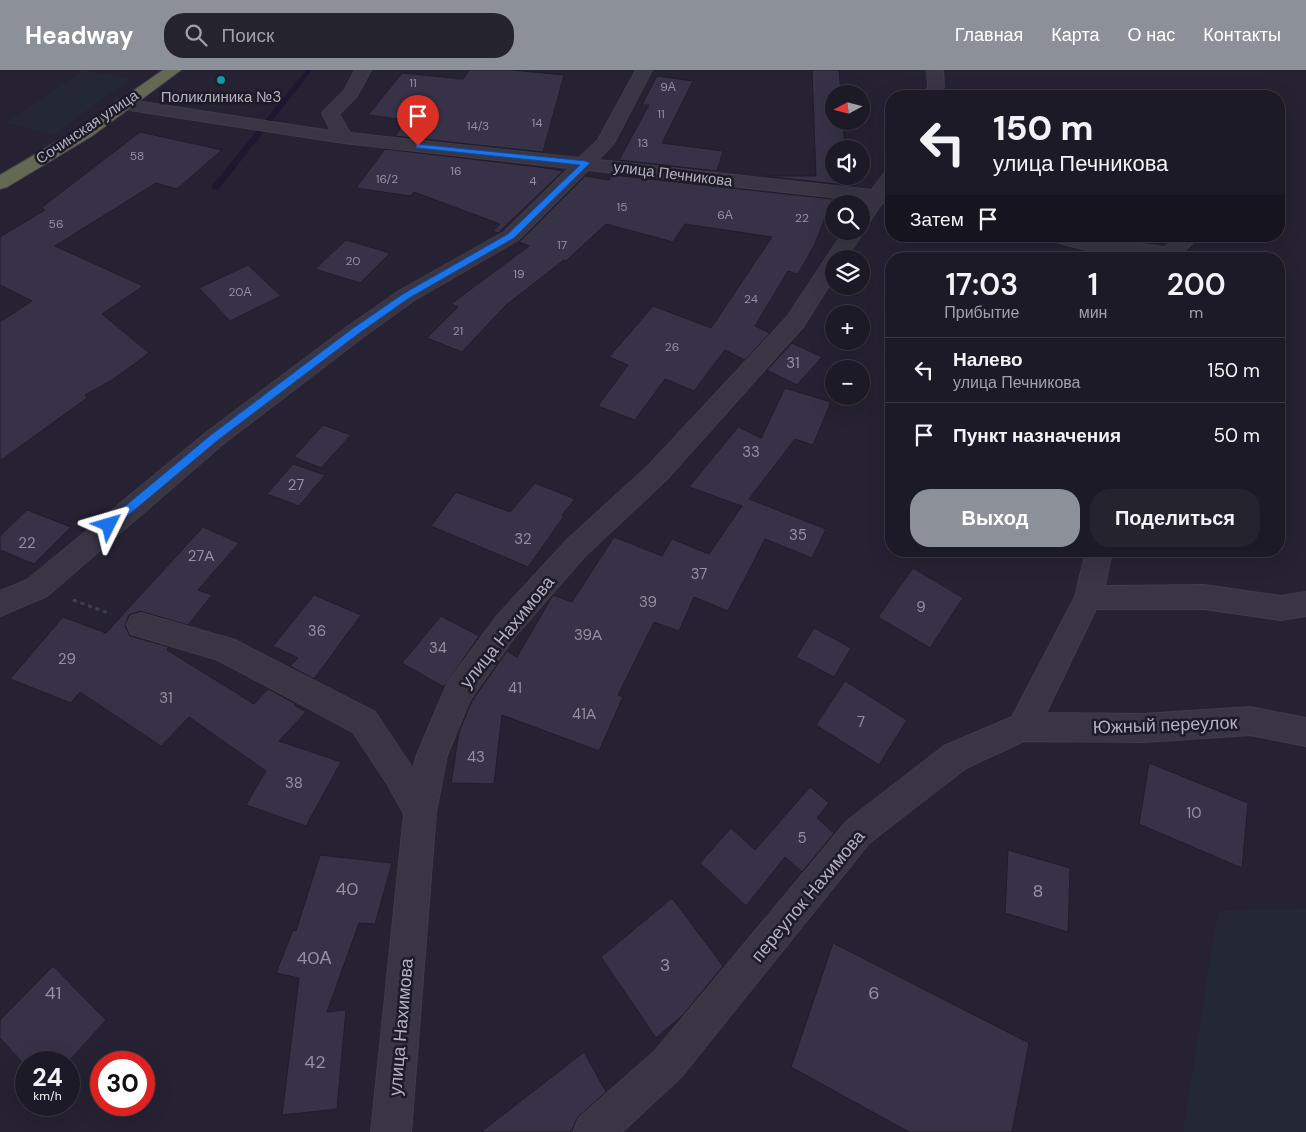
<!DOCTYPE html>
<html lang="ru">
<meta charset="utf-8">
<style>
body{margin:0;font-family:"DM Sans",sans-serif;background:#25232e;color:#f1f3f6;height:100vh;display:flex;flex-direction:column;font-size:19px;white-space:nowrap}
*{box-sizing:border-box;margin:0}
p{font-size:16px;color:#a0a1a7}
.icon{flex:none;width:28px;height:28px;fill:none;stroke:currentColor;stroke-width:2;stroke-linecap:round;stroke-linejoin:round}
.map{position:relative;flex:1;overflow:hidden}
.sheet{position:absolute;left:885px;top:182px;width:400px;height:305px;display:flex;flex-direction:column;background:#1c1a26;border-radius:20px;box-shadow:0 5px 20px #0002,0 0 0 1px #3a3843}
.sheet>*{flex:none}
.banner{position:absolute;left:885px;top:20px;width:400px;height:152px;border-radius:20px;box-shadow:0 5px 20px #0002,0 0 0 1px #3a3843;background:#1c1a26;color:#f1f3f6;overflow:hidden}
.needle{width:32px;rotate:263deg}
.buttons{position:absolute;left:825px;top:15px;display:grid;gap:10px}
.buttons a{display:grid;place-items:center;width:45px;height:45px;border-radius:50%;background:#1c1a26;box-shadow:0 5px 20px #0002,0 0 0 1px #3a3843;font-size:25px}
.speed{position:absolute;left:15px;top:981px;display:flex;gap:10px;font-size:25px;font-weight:700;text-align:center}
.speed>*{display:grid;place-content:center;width:65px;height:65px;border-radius:50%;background:#1c1a26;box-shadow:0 5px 20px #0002,0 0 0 1px #3a3843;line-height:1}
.speed small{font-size:12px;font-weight:400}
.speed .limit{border:8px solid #d22;background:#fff;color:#111}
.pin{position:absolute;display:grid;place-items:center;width:42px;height:42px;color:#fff;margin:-51px -21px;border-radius:50% 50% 50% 0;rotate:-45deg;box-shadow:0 0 5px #0007}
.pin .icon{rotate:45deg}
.me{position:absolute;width:55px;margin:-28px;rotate:50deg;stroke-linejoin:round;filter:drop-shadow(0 0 4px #0008)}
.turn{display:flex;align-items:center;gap:18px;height:105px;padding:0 25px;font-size:22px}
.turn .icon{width:65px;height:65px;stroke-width:2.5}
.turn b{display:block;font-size:35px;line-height:42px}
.then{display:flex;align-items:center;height:48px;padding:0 25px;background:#0003;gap:10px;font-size:19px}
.eta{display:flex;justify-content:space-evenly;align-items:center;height:85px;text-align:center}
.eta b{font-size:30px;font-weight:600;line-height:35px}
.button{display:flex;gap:10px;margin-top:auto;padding:10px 25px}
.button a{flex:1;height:58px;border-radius:20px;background:#8c9099;color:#fff;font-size:20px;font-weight:600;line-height:58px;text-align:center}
.button a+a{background:#25232e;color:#f1f3f6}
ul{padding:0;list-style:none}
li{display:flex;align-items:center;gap:15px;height:65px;padding:0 25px;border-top:1px solid #3a3843}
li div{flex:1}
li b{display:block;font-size:19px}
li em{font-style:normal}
header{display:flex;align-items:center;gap:30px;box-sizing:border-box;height:70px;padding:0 25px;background:#8c9099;color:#fff}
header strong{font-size:24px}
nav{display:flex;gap:28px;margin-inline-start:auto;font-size:18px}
.search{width:350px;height:45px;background:#25232e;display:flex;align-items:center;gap:12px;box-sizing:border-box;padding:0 18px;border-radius:20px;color:#a0a1a7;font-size:19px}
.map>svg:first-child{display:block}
.green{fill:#242835}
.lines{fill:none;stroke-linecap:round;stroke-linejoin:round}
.stream{fill:#1d172f;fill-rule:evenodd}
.building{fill:#373247;stroke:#201d2b}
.minor-casing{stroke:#3f3c4b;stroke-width:2}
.highway-casing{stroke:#413d4c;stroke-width:2}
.path{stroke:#3d414d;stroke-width:3;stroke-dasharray:4 4;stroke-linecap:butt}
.minor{fill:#393544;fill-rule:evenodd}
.highway{fill:#646953;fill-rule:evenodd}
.route{fill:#1a73e8;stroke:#114b97}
.culture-dot{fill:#0f9aa8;stroke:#1e1b29;stroke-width:2}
.labels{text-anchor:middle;stroke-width:5;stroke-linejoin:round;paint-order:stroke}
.far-number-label{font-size:12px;fill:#948fa1}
.far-poi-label{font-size:15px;fill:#b4b0c1;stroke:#1e1b29}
.far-street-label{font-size:15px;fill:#b4b0c1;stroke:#1e1b29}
.number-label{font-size:15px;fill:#948fa1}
.street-label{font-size:18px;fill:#b4b0c1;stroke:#1e1b29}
.near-number-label{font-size:18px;fill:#948fa1}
</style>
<header>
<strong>Headway</strong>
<div class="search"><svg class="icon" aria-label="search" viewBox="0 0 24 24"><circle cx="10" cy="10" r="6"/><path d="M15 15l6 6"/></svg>Поиск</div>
<nav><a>Главная</a><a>Карта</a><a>О нас</a><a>Контакты</a></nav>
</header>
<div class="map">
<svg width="1306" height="1062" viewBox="0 0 1306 1062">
<rect width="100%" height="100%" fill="#262233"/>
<g class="green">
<path d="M 84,0 L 130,9 L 54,64 L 6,53 Z"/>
<path d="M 1306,839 L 1306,1062 L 1183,1062 L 1218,841 Z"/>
</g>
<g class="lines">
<path class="stream" d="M 306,0 L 312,0 L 218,120 L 212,120 L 212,116 Z"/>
</g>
<g class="building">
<path d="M 469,0 L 512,0 L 564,5 L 543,82 L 395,66 L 404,53 L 396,52 L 398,49 L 368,45 L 402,3 L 463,9 Z"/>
<path d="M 812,0 L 839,0 L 841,24 L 834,24 L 834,51 L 843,51 L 845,79 L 834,79 L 834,106 L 840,106 L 837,114 L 764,106 L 816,106 Z"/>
<path d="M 657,6 L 693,11 L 662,73 L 723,81 L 717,101 L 619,90 L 649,35 L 642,35 Z"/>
<path d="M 140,62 L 222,80 L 177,119 L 156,113 L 55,176 L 143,216 L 102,244 L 149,283 L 112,310 L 85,325 L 87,328 L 0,391 L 0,252 L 32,231 L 0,215 L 0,167 L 45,140 L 41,138 Z"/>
<path d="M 385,79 L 539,97 L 563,101 L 498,163 L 493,161 L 500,154 L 414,122 L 410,126 L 356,118 Z"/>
<path d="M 612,105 L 832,129 L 815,174 L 798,204 L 788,201 L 755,256 L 770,263 L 745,290 L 725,280 L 694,321 L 665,309 L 635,350 L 598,336 L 628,295 L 609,287 L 653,236 L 711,258 L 772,167 L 685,154 L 673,172 L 606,154 L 566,191 L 564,190 L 506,235 L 462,282 L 427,268 L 458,237 L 451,234 L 529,176 L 519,172 L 585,106 L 609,110 Z"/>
<path d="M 346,170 L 390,183 L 360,213 L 315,199 Z"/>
<path d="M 248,195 L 281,226 L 230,251 L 199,218 Z"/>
<path d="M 792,273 L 822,287 L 797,315 L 767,300 Z"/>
<path d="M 785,318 L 831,332 L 813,375 L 795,369 L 749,429 L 826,459 L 812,488 L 765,469 L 728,541 L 694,527 L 679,561 L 654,552 L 618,625 L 623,627 L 599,681 L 502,645 L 494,714 L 451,713 L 459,662 L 472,631 L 507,581 L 517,587 L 553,525 L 572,532 L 614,467 L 662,486 L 672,469 L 709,484 L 742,436 L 689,417 L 738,357 L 761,368 Z"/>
<path d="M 323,355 L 351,365 L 321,398 L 294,387 Z"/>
<path d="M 293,394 L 325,405 L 299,436 L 267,424 Z"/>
<path d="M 535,413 L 575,429 L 562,445 L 564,446 L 528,497 L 431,456 L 456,422 L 510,442 Z"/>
<path d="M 27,440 L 71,457 L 34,494 L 0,480 L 0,466 Z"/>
<path d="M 203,457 L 239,473 L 198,520 L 212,525 L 188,555 L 140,541 L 129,545 L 125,556 L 130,566 L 169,577 L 167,580 L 254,634 L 268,619 L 296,634 L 294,635 L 306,642 L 279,671 L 341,692 L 306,756 L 246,735 L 266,701 L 189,647 L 161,676 L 80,622 L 71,633 L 10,609 L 63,547 L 106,563 Z"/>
<path d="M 913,498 L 963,528 L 930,578 L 878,547 Z"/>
<path d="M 314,525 L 361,545 L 314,609 L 290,596 L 298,588 L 273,576 Z"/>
<path d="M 441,546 L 479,566 L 444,617 L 402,593 Z"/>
<path d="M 814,558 L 851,578 L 834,607 L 796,587 Z"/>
<path d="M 845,611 L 907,650 L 879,695 L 816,655 Z"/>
<path d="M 1149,693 L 1248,733 L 1242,798 L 1139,754 Z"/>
<path d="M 810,717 L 829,733 L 817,748 L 834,763 L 802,802 L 785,787 L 746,836 L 700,793 L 731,758 L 755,780 Z"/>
<path d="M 1008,780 L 1070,798 L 1068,862 L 1005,843 Z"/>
<path d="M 320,785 L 392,793 L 375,854 L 359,853 L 327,942 L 346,940 L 337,1039 L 282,1045 L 299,908 L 276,903 L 293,860 L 296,861 Z"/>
<path d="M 672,828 L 723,896 L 683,945 L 656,968 L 601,887 Z"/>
<path d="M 833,873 L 1029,973 L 1012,1062 L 909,1062 L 791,997 Z"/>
<path d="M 53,896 L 106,950 L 68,992 L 22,992 L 0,968 L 0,950 Z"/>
<path d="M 584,982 L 606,1022 L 578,1047 L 571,1062 L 481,1062 Z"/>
</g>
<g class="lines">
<g class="minor-casing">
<g id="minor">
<path d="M 355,0 L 371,0 L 357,26 L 339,44 L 350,63 L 579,88 L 598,70 L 636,0 L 652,0 L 614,73 L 598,90 L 872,120 L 885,102 L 891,101 L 891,119 L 889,122 L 891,122 L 891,134 L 882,133 L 868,154 L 861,156 L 861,136 L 865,131 L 588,100 L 518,170 L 413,231 L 363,267 L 223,374 L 47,526 L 0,546 L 0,521 L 27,510 L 207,362 L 347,257 L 399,221 L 504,162 L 569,98 L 344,73 L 123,39 L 117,38 L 115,34 L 117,30 L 123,29 L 331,61 L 322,43 L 344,21 Z"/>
<path d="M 927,0 L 943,0 L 944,17 L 940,26 L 924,26 L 928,17 Z"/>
<path d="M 861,157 L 864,161 L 846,189 L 834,189 L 834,208 L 803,257 L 667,409 L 585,486 L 516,565 L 470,630 L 447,685 L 436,742 L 411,1062 L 371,1062 L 404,744 L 388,715 L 353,662 L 218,590 L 131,564 L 127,555 L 131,546 L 141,543 L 235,570 L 375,642 L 413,699 L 417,685 L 448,612 L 496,547 L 567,470 L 649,395 L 787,247 L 844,161 L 861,161 Z"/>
<path d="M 1045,166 C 1085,166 1125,173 1165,177 L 1178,166 L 1200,166 L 1179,186 L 1180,189 L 1154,189 L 1098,183 L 1048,170 Z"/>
<path d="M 1086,481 L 1112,481 L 1105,516 L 1204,515 L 1281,526 L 1306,522 L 1306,546 L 1281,550 L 1204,539 L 1096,539 L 1046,643 L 1144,644 L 1250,637 L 1306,648 L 1306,676 L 1250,665 L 1144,672 L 1024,671 L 966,698 L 869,773 L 681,1007 L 622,1062 L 573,1062 L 579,1048 L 655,981 L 847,751 L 944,676 L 1012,647 L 1075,527 Z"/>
</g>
</g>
<g class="highway-casing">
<path id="highway" d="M 163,0 L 181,0 L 92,66 L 7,117 L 0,119 L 0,105 L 80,58 Z"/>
</g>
<path class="path" d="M 73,530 L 111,544"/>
<use href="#minor" class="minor"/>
<use href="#highway" class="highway"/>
</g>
<path class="route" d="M 416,74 L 586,91 L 590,93 L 514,168 L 409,228 L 358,264 L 218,370 L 113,458 L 106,458 L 104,455 L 106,452 L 211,365 L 352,259 L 403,224 L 508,164 L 580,95 L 418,78 L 416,78 Z"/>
<circle class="culture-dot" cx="221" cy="10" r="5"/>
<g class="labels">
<g class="far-number-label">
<text x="413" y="17">11</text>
<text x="668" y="21">9А</text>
<text x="661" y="48">11</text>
<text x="537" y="57">14</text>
<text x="478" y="60">14/3</text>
<text x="643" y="77">13</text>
<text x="137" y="90">58</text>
<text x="456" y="105">16</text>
<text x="387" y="113">16/2</text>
<text x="533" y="115">4</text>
<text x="622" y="141">15</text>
<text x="725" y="149">6А</text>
<text x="802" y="152">22</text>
<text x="56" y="158">56</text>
<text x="562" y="179">17</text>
<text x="353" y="195">20</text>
<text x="519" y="208">19</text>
<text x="240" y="226">20А</text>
<text x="751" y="233">24</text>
<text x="458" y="265">21</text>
<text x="672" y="281">26</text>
</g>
<g class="far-poi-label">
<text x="221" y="32">Поликлиника №3</text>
</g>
<g class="far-street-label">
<text transform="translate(87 57) rotate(-34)" y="5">Сочинская улица</text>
<text transform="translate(673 104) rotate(7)" y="5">улица Печникова</text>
</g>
<g class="number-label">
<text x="793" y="298">31</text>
<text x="751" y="387">33</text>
<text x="296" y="420">27</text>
<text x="798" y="470">35</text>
<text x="523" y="474">32</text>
<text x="27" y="478">22</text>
<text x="201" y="491">27А</text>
<text x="699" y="509">37</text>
<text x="648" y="537">39</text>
<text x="921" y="542">9</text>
<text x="317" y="566">36</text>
<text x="588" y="570">39А</text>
<text x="438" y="583">34</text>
<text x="67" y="594">29</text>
<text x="515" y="623">41</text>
<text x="166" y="633">31</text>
<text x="584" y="649">41А</text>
<text x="861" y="657">7</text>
<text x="476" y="692">43</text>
<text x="294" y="718">38</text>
<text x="1194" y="748">10</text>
<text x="802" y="773">5</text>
</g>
<g class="street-label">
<text transform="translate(507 562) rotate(-51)" y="6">улица Нахимова</text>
<text transform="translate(1165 655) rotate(-2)" y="6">Южный переулок</text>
<text transform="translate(808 826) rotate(-50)" y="6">переулок Нахимова</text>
<text transform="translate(401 957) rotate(-85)" y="6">улица Нахимова</text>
</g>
<g class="near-number-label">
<text x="347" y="825">40</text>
<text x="1038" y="827">8</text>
<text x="314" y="894">40А</text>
<text x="665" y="901">3</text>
<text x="53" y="929">41</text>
<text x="874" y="929">6</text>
<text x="315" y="998">42</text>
</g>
</g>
</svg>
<div class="buttons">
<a><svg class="needle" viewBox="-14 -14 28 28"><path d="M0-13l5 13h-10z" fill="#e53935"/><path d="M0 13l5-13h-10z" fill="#a0a1a7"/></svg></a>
<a><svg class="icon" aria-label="sound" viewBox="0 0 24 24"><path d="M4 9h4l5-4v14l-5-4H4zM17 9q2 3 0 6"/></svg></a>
<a><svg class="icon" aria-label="search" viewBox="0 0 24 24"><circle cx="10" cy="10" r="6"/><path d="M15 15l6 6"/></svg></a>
<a><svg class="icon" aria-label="layers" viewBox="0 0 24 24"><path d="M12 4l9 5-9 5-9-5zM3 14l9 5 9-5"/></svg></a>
<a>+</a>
<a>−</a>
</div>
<div class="speed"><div>24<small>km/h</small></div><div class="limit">30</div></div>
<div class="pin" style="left:418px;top:76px;background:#d93025"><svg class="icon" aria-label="arrive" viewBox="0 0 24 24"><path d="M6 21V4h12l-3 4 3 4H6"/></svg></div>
<svg class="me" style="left:109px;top:455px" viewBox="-20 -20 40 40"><path d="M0-17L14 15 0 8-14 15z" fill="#1a73e8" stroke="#fff" stroke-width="4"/></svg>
<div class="banner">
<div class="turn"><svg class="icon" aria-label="left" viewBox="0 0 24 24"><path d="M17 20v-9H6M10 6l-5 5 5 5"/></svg><div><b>150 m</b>улица Печникова</div></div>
<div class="then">Затем<svg class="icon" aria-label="arrive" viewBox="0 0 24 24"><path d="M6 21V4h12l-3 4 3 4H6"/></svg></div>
</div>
<section class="sheet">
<div class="eta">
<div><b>17:03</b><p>Прибытие</p></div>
<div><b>1</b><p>мин</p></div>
<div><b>200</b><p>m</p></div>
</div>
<ul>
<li><svg class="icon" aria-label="left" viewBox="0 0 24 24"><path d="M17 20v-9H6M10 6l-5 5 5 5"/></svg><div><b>Налево</b><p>улица Печникова</p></div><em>150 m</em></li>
<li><svg class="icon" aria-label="arrive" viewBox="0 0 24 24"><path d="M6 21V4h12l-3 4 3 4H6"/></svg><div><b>Пункт назначения</b></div><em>50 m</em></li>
</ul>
<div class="button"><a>Выход</a><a>Поделиться</a></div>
</section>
</div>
